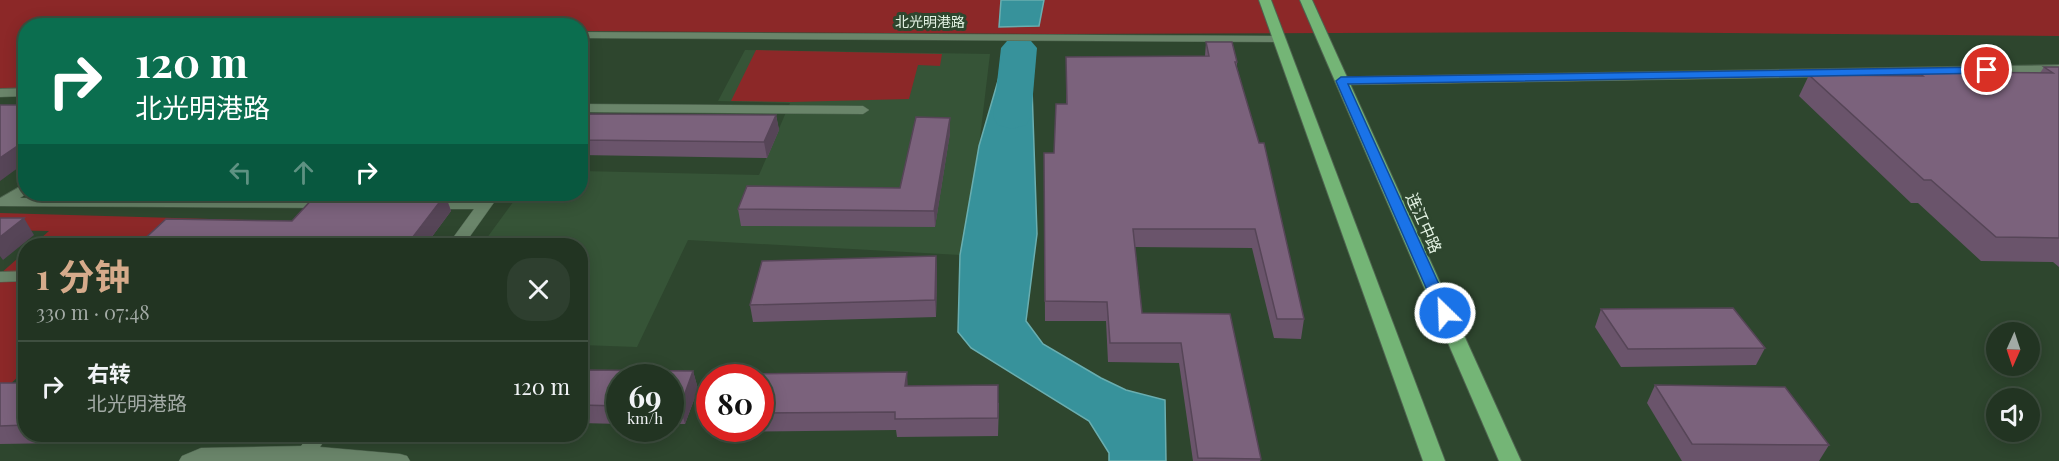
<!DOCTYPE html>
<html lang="zh">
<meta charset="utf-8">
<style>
body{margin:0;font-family:"Playfair Display","Noto Sans SC",serif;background:#2e3f2f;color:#f1f3f6;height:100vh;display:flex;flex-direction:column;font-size:22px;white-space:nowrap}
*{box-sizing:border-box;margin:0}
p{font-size:20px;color:#a2aaa5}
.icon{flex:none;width:33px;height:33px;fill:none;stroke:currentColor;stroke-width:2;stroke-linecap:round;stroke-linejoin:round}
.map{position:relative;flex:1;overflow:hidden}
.panel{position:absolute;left:18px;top:238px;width:570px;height:204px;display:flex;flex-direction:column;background:#223422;border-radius:24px;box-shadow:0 3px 15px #0003,0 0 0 2px #3f4f40}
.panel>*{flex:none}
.banner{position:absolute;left:18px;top:18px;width:570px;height:183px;border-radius:24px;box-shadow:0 3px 15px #0003,0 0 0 2px #3f4f40;background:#0b6e4f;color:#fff;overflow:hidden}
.needle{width:39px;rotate:183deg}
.fabs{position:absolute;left:1986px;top:322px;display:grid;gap:12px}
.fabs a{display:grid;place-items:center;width:54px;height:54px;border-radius:50%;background:#223422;box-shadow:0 3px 15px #0003,0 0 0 2px #3f4f40;font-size:30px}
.speed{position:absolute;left:606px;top:364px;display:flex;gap:12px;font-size:30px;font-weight:700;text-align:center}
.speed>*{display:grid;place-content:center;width:78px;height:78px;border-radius:50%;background:#223422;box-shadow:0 3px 15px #0003,0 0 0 2px #3f4f40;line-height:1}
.speed small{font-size:15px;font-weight:400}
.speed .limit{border:9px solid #d22;background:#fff;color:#111}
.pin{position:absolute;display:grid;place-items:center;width:51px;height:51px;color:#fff;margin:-26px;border:3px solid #fff;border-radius:50%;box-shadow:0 2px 6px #0007}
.me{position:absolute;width:66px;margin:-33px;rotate:336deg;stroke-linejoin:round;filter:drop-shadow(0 0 4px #0008)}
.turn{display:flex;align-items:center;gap:21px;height:126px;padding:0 18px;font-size:27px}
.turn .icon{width:78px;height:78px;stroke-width:2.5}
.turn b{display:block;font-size:42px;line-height:51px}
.lanes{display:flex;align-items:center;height:57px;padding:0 18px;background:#0003;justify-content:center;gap:30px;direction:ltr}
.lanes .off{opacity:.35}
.round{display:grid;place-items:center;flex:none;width:63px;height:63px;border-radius:24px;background:#2e3f2f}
.head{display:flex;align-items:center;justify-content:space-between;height:102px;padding:0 18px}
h1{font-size:36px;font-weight:700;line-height:45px;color:#d6ab8b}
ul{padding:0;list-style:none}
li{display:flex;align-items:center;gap:18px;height:90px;padding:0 18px;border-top:2px solid #3f4f40}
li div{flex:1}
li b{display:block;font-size:22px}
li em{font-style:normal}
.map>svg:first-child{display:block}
.built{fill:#365437}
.green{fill:#8c2828}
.water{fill:#37929b;stroke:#6aaeb0;stroke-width:1.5}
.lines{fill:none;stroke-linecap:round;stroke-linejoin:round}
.river{fill:#37929b;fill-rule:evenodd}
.service-casing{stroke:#4e634f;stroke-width:1}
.tertiary-casing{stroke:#4e634f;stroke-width:1}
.trunk-casing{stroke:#4e634f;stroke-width:2}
.service{fill:#6a856a;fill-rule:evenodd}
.tertiary{fill:#6a856a;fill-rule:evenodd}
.trunk{fill:#74b576;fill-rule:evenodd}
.wall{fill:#6a546b}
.shaded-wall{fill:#564557}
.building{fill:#7b627c;stroke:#564557;stroke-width:1.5}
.route{fill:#1a73e8;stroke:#114b97;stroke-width:1.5}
.labels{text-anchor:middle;stroke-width:6;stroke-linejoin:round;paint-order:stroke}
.far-street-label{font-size:14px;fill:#e2f1e2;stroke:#2e462e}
.street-label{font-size:16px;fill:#e2f1e2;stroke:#2e462e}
</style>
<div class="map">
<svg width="2059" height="461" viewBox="0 0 2059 461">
<rect width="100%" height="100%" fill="#2e462e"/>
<path class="built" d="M 745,50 L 990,54 L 979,146 L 960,255 L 688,240 L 637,347 L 581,345 L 580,246 L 481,246 L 519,194 L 580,194 L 581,171 L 759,175 L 790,103 L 718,101 Z"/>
<g class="green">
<path d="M 0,0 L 2059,0 L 2059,36 L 1621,32 L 1054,34 L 581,31 L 580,26 L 26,26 L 25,87 L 0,89 Z"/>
<path d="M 756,50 L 942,54 L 940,66 L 918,65 L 909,99 L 791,102 L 731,101 Z"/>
<path d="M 0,213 L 246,220 L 230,232 L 157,246 L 32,246 L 49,231 L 0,230 Z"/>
<path d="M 25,252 L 25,370 L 0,394 L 0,274 Z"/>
</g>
<g class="water">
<path d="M 1001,0 L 1044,0 L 1039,26 L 999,27 Z"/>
<path d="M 1019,54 L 1031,60 L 1037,234 L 1026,321 L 1043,344 L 1101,378 L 1126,390 L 1165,400 L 1166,461 L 1109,461 L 1109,453 L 1089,421 L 971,348 L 958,332 L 960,255 L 979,146 L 1004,60 Z"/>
</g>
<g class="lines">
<path class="river" d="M 1019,37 L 1031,41 L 1037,48 L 1031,117 L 1026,125 L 1012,129 L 998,125 L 993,117 L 1001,48 L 1007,41 Z"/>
<g class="service-casing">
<g id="service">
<path d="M 580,104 L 863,106 L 869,110 L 863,114 L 580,112 Z"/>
<path d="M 26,183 L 26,194 L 20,198 L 327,200 L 334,204 L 327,208 L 0,206 L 0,198 Z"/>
<path d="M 486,194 L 500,194 L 463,246 L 447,246 L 474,209 L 429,209 L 422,205 L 429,201 L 481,201 Z"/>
<path d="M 26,271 L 26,281 L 0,282 L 0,272 Z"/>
<path d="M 309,435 L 328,435 L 320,447 L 400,454 L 407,456 L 410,461 L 179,461 L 182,456 L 201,448 L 301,446 Z"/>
</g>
</g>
<g class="tertiary-casing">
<g id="tertiary">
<path d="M 580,32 L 1279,36 L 1285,39 L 1279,42 L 580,38 Z"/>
<path d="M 2059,65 L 2059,73 L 1341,85 L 1335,81 L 1341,77 Z"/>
<path d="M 26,88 L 26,96 L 0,97 L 0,89 Z"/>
</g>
</g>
<g class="trunk-casing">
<g id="trunk">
<path d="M 1259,0 L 1271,0 L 1445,461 L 1423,461 Z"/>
<path d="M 1300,0 L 1312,0 L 1521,461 L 1499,461 Z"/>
</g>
</g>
<use href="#service" class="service"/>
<use href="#tertiary" class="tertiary"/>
<use href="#trunk" class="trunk"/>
</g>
<g class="wall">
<path d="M 1206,42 L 1237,62 L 1237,67 L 1304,319 L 1301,339 L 1274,338 L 1252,248 L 1135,247 L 1142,313 L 1230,314 L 1261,459 L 1260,461 L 1193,461 L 1179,363 L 1108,362 L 1106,321 L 1045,321 L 1044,153 L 1054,153 L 1066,104 L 1066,57 L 1205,56 Z"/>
<path d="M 2044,67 L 2059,67 L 2059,267 L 2053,262 L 1981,261 L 1918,203 L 1911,203 L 1799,96 L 1809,75 L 1916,76 L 1918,72 L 2040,73 Z"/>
<path d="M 580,114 L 776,115 L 779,130 L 767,158 L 580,155 Z"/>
<path d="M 950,118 L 950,133 L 935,227 L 741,226 L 738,209 L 900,188 Z"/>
<path d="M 334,194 L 471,194 L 468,199 L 447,199 L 451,211 L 425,246 L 139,246 L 138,245 L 292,221 Z"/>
<path d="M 936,256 L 937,273 L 936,317 L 753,322 L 750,305 Z"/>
<path d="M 1601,309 L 1765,348 L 1756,365 L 1621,367 L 1595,327 Z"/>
<path d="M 580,370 L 693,371 L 698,389 L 685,424 L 670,424 L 670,378 L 620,378 L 620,424 L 580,423 Z"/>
<path d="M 760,378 L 908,386 L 999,403 L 998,436 L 897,437 L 896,430 L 724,432 L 723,429 L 760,429 Z"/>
<path d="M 0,383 L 26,383 L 26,435 L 258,435 L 254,440 L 0,444 Z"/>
<path d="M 1655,385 L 1829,445 L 1819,461 L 1682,461 L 1647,403 Z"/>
</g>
<g class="shaded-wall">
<path d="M 584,31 L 588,45 L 580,62 L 580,39 Z"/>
<path d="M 776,115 L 779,130 L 767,158 L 764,142 Z"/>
<path d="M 950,118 L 950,133 L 935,227 L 934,211 Z"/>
<path d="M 26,140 L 26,162 L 0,181 L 0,158 Z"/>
<path d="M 466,194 L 471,194 L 468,199 Z"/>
<path d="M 445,195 L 451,211 L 425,246 L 406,246 Z"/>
<path d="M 24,218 L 34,235 L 3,260 L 0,256 L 0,237 Z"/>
<path d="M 936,256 L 937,273 L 936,317 L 935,300 Z"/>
<path d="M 693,371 L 698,389 L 685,424 L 680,407 Z"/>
<path d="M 907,372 L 908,390 L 905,386 Z"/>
<path d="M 251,435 L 258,435 L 254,440 Z"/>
</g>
<g class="building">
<path d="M 580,31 L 584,31 L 580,39 Z"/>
<path d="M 1206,42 L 1232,42 L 1237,62 L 1235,62 L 1259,143 L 1264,143 L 1304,319 L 1277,319 L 1255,229 L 1133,229 L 1142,313 L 1230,314 L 1261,459 L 1198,458 L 1181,343 L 1110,343 L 1107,302 L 1045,301 L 1044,153 L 1054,153 L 1056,104 L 1067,104 L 1066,57 L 1209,56 Z"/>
<path d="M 2044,67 L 2059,67 L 2059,238 L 1996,237 L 1931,180 L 1924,180 L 1809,75 L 1923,76 L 1918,72 L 2053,73 Z"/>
<path d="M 0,105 L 26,105 L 26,140 L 0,158 Z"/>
<path d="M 580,114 L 776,115 L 764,142 L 580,140 Z"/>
<path d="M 916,117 L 950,118 L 934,211 L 738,209 L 747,186 L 900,188 Z"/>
<path d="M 317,194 L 445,195 L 406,246 L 138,245 L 166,219 L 292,221 Z"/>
<path d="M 0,218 L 24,218 L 0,237 Z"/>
<path d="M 936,256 L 935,300 L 750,305 L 762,261 Z"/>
<path d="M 1733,308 L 1765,348 L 1628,349 L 1601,309 Z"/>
<path d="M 580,370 L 693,371 L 680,407 L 670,406 L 670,378 L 620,378 L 620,406 L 580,405 Z"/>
<path d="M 907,372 L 905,386 L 998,385 L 998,418 L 895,419 L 895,412 L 760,413 L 760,378 L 730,378 L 731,374 Z"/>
<path d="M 0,383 L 26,383 L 26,425 L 0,426 Z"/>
<path d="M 1655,385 L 1785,387 L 1829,445 L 1692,444 Z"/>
</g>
<path class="route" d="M 1987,67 L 1991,68 L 1991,73 L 1348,84 L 1452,313 L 1445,318 L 1437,313 L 1336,81 L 1341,77 Z"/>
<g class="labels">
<g class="far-street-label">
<text x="930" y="27">北光明港路</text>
</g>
<g class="street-label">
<text transform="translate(1424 223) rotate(66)" y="6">连江中路</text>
</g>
</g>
</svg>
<div class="fabs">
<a><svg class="needle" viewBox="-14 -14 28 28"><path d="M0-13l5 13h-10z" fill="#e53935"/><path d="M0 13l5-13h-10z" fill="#a2aaa5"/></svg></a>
<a><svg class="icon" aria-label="sound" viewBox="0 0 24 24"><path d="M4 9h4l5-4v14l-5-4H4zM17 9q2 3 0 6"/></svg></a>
</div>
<div class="speed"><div>69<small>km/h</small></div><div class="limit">80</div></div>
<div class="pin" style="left:1987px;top:70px;background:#d93025"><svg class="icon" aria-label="arrive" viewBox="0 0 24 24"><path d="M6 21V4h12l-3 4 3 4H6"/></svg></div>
<svg class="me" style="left:1445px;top:313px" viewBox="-20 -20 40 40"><circle r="17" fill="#1a73e8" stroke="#fff" stroke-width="3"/><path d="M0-11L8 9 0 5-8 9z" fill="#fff"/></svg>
<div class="banner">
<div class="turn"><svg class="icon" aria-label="right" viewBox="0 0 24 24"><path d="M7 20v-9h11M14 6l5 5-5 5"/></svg><div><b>120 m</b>北光明港路</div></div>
<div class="lanes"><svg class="icon off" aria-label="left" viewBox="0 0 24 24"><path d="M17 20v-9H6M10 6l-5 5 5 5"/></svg><svg class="icon off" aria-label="ahead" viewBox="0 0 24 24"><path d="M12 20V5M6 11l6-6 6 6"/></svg><svg class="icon" aria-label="right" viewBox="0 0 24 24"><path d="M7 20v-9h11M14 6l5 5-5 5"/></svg></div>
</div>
<section class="panel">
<div class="head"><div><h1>1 分钟</h1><p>330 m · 07:48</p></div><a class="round"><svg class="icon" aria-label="close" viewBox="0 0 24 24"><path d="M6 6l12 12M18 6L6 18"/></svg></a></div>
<ul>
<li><svg class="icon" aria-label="right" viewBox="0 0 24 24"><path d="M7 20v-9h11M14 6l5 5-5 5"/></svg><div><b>右转</b><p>北光明港路</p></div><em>120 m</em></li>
</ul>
</section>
</div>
